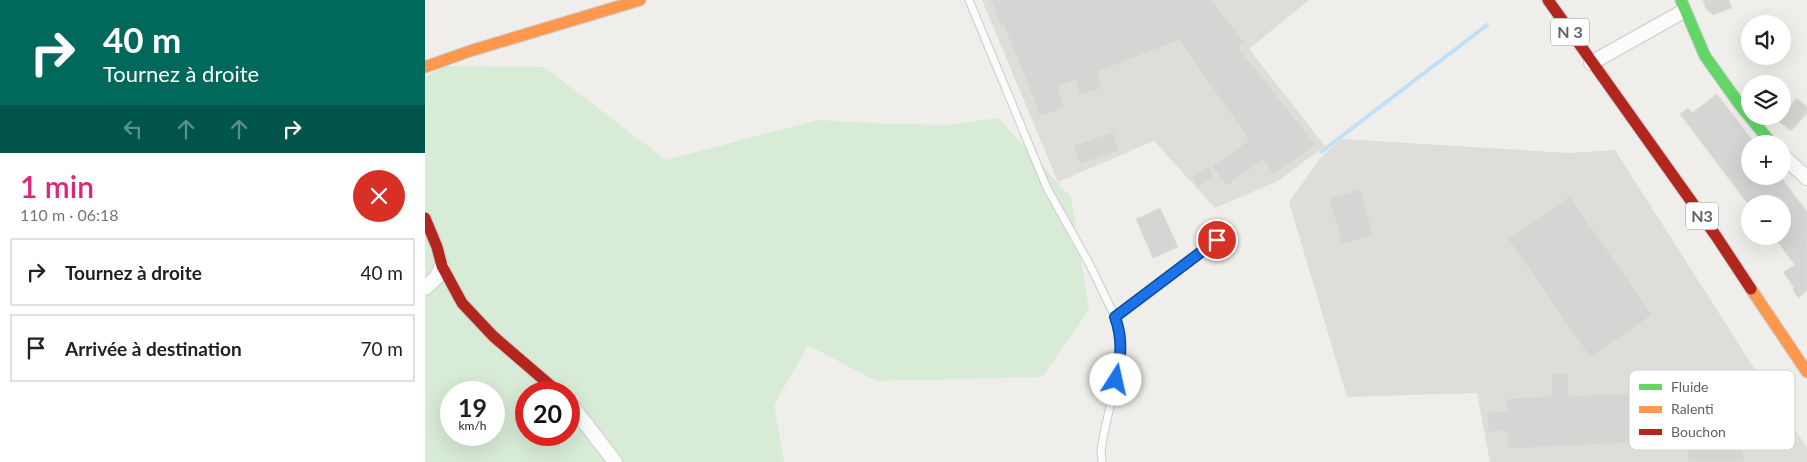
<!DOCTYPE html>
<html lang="fr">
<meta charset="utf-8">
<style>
body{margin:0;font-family:Lato,sans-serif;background:#f6f6f6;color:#202124;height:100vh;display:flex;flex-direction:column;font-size:19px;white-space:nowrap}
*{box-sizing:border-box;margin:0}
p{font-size:16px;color:#757577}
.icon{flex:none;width:28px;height:28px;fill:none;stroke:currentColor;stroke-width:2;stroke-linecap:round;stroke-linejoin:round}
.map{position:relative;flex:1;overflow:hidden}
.drawer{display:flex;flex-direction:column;background:#fff;width:425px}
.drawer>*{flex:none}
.top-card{background:#00695c;color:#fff;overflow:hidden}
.controls{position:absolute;left:1316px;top:15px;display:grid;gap:10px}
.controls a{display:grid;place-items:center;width:50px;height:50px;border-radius:50%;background:#fff;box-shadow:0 5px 20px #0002;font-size:25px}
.speed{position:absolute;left:15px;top:381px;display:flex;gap:10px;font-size:25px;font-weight:700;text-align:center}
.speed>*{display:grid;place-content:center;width:65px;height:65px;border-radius:50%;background:#fff;box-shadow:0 5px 20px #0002;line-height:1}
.speed small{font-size:12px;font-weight:400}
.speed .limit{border:8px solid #d22;background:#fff;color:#111}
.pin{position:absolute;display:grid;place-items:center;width:42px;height:42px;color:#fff;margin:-21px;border:2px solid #fff;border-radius:50%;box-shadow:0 1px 5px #0007}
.me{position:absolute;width:55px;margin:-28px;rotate:10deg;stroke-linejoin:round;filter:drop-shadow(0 0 4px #0008)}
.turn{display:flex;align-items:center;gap:18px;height:105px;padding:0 20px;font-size:22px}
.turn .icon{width:65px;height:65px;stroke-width:2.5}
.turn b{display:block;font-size:35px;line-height:42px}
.lanes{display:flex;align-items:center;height:48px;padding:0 20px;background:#0003;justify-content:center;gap:25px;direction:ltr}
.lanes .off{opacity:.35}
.round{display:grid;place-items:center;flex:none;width:52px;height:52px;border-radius:26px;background:#f6f6f6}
.head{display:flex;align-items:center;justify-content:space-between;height:85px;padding:0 20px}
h1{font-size:30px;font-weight:600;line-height:38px;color:#db2777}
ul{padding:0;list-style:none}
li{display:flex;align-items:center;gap:15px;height:68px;margin:0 10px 8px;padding:0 10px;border:2px solid #e0e0e0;border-radius:0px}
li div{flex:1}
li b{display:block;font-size:19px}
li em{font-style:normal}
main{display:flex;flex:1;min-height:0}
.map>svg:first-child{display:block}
.industrial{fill:#dfddda}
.green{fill:#d8ebd6;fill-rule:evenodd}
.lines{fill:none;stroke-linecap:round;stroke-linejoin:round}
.stream{stroke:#bfe0f9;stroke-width:4}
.building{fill:#d6d5d3;stroke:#deddd9}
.lane-casing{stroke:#cbcccc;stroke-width:9}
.street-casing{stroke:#cbcccc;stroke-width:16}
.fast-casing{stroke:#cacacb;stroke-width:13}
.slow-casing{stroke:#cacacb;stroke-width:13}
.jam-casing{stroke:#cacacb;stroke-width:13}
.lane{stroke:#fdfcfc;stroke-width:7}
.street{stroke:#fdfcfc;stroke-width:14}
.fast{stroke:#63d668;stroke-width:11}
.slow{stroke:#ff974d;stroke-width:11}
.jam{stroke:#b3261e;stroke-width:11}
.route-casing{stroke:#114b97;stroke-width:12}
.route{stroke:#1a73e8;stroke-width:9}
.labels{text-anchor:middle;stroke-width:4.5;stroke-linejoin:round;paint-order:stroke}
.shield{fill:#fff;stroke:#8f9295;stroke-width:1}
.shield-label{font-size:16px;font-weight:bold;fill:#5f6368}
.key{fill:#fff;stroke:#cfd0d2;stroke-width:1}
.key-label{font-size:14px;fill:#5f6368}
</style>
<main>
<section class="drawer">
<div class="top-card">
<div class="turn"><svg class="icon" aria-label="right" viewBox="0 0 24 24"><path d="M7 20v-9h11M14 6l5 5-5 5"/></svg><div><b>40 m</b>Tournez à droite</div></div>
<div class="lanes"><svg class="icon off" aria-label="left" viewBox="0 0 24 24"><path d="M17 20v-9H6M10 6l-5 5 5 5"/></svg><svg class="icon off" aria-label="ahead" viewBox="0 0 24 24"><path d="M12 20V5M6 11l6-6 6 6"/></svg><svg class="icon off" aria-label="ahead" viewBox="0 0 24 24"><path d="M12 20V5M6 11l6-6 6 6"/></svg><svg class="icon" aria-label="right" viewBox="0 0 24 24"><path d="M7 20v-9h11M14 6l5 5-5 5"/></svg></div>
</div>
<div class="head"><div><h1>1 min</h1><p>110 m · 06:18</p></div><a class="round" style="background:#d93025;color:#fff"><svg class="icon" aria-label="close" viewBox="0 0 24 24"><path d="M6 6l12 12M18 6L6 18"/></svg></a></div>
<ul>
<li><svg class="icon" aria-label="right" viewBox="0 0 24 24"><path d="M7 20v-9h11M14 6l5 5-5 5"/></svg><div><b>Tournez à droite</b></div><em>40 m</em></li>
<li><svg class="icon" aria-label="arrive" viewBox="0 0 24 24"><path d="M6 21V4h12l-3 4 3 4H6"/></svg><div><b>Arrivée à destination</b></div><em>70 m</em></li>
</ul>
</section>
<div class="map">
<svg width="1382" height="462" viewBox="0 0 1382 462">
<rect width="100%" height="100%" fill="#efeeea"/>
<g class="industrial">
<path d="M 557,0 L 884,0 L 824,49 L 900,146 L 853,181 L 790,208 L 729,141 L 633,182 Z"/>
<path d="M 916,139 L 1144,153 L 1190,150 L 1336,379 L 1382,448 L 1382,462 L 1065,462 L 1052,393 L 922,397 L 864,202 L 897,156 Z"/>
</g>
<path class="green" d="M 19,66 L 119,67 L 241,160 L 393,120 L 464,124 L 521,125 L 573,118 L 646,197 L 664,310 L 617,377 L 451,381 L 383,345 L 349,405 L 359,462 L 0,462 L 0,78 ZM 26,392 L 69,392 L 69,435 L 26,435 ZM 101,392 L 144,392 L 144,435 L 101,435 Z"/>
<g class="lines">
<path class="stream" d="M 896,152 L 1062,25"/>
</g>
<g class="building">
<path d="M 566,0 L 786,0 L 820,43 L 813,47 L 891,145 L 848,174 L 838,160 L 801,186 L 787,166 L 824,140 L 754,40 L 672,72 L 677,88 L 655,95 L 650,80 L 633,87 L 639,108 L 614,116 L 608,97 L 578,24 L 575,24 Z"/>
<path d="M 1278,0 L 1304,0 L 1307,8 L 1288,15 L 1281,9 Z"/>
<path d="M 1292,94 L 1330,144 L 1325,144 L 1325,176 L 1355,176 L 1382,212 L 1382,290 L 1374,298 L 1371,295 L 1368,290 L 1369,288 L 1358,272 L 1370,265 L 1348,236 L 1358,236 L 1358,204 L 1323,204 L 1255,114 L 1263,108 L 1267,113 Z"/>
<path d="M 1372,98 L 1382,107 L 1382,113 L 1366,131 L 1352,120 L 1355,116 L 1358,116 L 1358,114 Z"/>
<path d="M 688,132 L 694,150 L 655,164 L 648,146 Z"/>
<path d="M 783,166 L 789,175 L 774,187 L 767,178 Z"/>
<path d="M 936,189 L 948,236 L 917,244 L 904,198 Z"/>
<path d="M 1145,196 L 1227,315 L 1165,357 L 1083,239 Z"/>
<path d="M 735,208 L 753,247 L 728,258 L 711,219 Z"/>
<path d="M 1127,373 L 1143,373 L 1143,396 L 1335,387 L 1335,398 L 1316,399 L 1319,462 L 1263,462 L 1262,440 L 1083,449 L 1083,431 L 1063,432 L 1063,412 L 1082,411 L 1081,399 L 1126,396 Z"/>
</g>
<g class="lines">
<g class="lane-casing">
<g id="lane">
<path d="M 544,0 L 622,188 L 665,265 L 690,317 L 696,334 L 695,362 L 679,433 L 676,450 L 677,462"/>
<path d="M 690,317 L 792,240"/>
</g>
</g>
<g class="street-casing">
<g id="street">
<path d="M 1166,63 L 1259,11"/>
<path d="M 1358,156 L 1382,178"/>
<path d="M 0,288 L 11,278 L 17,266"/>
<path d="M 144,402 L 190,462"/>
</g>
</g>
<g class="fast-casing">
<path id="fast" d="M 1256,0 L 1280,56 L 1315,105 L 1347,144"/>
</g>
<g class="slow-casing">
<g id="slow">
<path d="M 0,67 L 45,51 L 215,0"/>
<path d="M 1326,289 L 1382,372"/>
</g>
</g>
<g class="jam-casing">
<g id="jam">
<path d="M 1123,0 L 1291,236 L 1326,289"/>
<path d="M 0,218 L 12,247 L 17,266 L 37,303 L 68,336 L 133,392"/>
</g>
</g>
<use href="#lane" class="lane"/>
<use href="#street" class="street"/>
<use href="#fast" class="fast"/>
<use href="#slow" class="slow"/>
<use href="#jam" class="jam"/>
</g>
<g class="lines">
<g class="route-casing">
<path id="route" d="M 691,380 C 696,357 698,339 690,317 L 792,240"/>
</g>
<use href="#route" class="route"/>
</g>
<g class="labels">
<g class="shield">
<rect x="1126" y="18.5" width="38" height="27" rx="4"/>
<rect x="1261" y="202.5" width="32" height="27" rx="4"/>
</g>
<g class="shield-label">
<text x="1145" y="38">N 3</text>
<text x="1277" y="222">N3</text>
</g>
</g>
<rect x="1204" y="370" width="166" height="80" rx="8" class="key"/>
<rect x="1214" y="384" width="23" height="6" fill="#63d668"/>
<rect x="1214" y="406" width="23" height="7" fill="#ff974d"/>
<rect x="1214" y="429" width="23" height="6" fill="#b3261e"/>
<g class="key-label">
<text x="1246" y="392">Fluide</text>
<text x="1246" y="414">Ralenti</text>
<text x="1246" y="437">Bouchon</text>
</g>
</svg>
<div class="controls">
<a><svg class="icon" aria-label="sound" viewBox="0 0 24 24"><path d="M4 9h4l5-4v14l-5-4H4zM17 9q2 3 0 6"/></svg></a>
<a><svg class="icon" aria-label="layers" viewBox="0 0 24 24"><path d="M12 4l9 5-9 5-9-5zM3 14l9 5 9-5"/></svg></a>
<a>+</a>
<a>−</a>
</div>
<div class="speed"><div>19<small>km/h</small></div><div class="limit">20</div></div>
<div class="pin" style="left:792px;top:240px;background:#d93025"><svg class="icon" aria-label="arrive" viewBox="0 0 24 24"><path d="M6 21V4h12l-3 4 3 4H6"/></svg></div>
<svg class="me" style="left:691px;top:380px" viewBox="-20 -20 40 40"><circle r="19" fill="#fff"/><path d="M0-13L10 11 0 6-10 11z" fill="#1a73e8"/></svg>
</div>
</main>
